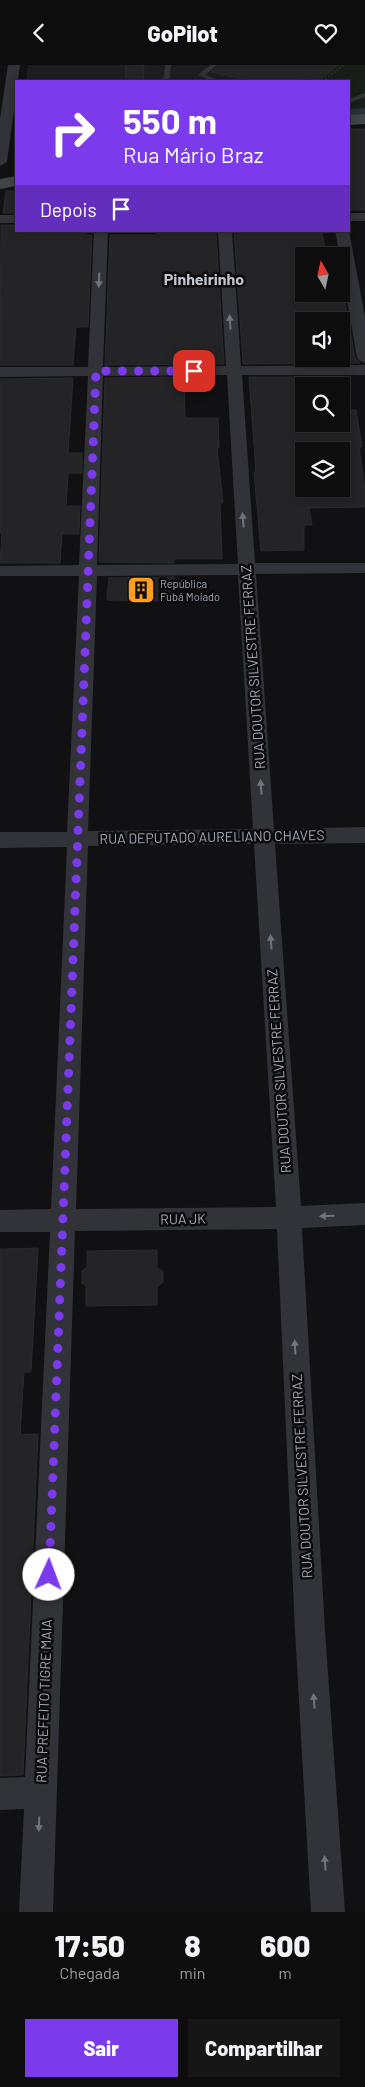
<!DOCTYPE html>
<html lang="pt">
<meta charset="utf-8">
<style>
body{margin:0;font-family:Barlow,sans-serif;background:#161617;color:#f1f3f6;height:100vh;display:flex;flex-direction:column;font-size:19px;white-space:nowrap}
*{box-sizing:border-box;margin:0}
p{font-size:16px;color:#9a9c9e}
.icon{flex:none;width:28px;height:28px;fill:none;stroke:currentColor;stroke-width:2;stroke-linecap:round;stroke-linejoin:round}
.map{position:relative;height:1847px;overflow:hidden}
.panel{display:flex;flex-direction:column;background:#0d0d0e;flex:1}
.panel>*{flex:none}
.hud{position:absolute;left:15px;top:15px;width:335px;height:152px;border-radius:0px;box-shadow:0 2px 8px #0003,0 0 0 1px #2d2d2e;background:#7c3aed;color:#fff;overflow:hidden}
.needle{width:32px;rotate:351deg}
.buttons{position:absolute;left:295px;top:182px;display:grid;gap:10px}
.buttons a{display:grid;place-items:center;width:55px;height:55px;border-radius:0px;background:#0d0d0e;box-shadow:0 2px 8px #0003,0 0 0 1px #2d2d2e;font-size:25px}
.pin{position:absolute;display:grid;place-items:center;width:42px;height:42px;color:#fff;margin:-21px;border-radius:10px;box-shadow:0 2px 8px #0006}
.me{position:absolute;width:55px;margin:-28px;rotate:2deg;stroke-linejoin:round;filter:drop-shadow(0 0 4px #0008)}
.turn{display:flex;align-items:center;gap:18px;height:105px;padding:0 25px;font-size:22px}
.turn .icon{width:65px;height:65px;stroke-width:2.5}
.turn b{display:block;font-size:35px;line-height:42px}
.then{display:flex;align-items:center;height:48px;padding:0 25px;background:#0003;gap:10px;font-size:19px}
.eta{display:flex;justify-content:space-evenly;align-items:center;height:85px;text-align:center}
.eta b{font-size:30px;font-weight:800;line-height:35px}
.cta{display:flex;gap:10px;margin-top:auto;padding:10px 25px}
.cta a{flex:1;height:58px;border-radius:0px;background:#7c3aed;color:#fff;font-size:20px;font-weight:800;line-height:58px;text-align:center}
.cta a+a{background:#161617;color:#f1f3f6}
header{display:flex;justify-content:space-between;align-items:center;height:65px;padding:0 25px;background:#0d0d0e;font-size:22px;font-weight:800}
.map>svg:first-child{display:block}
.built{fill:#1d1d20}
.green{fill:#171e18}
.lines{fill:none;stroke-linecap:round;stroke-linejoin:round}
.river{fill:#273137;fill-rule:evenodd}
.building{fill:#242427;stroke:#2b2b2f;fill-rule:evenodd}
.path{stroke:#383b3f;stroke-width:2;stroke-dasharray:1 2.5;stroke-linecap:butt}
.lane{fill:#323338;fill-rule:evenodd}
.street{fill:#323338;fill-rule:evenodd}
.secondary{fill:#404348;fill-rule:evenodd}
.oneway{fill:#6f747d}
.route{stroke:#7c3aed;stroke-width:9;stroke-dasharray:0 16.2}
.labels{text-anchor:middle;stroke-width:5;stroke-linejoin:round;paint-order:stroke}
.far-poi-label{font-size:11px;fill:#a1a9b5;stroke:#0c0c0e;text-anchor:start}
.street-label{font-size:14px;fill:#a1a9b5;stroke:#0c0c0e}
.far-district-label{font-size:16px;font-weight:bold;fill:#c3c8d1;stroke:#0c0c0e}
</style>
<header><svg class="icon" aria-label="back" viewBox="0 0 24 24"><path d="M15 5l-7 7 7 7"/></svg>GoPilot<svg class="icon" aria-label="heart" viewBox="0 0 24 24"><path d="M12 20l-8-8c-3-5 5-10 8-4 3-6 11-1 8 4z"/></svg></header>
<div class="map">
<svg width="365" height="1847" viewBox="0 0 365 1847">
<rect width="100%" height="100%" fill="#111113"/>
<path class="built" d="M 28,0 L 365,0 L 349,16 L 26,16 Z"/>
<path class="green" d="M 344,0 L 365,0 L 365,52 L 349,53 L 349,16 L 319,16 Z"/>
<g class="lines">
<path class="river" d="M 365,43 L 365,55 L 349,56 L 349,44 Z"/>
</g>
<g class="building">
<path d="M 126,0 L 144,0 L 143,16 L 125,16 Z"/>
<path d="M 219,0 L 337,0 L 319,16 L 300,13 L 296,16 L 252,16 L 211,7 Z"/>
<rect x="349" y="64" width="16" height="81"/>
<path d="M 6,126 L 16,126 L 16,148 L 3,148 Z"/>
<path d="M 1,160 L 16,160 L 16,166 L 86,166 L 86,170 L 92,170 L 88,262 L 76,262 L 73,300 L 0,300 Z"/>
<path d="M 157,166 L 216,166 L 224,299 L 105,300 L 110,170 L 157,170 Z"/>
<path d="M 234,166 L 322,166 L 326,191 L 304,191 L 304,229 L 341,229 L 341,213 L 355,293 L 360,298 L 243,299 ZM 304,256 L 341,256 L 341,294 L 304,294 Z"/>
<path d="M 184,312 L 185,353 L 218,353 L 219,383 L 217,383 L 223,438 L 220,438 L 222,494 L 174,494 L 174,498 L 99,497 L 105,313 Z"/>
<path d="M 249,312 L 349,312 L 350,321 L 304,321 L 304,359 L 341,359 L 341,345 L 356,345 L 362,382 L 359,382 L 365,424 L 365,442 L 309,443 L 312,460 L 304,460 L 304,485 L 261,486 L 254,407 L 256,407 ZM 304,382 L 341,382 L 341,424 L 304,424 Z"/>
<path d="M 73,313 L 68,388 L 82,388 L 82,408 L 68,408 L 66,441 L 80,441 L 79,469 L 62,469 L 60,498 L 0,498 L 2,468 L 0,468 L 0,314 Z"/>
<path d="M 174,512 L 173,536 L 107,535 L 109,513 Z"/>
<path d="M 38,1183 L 31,1307 L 24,1307 L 20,1370 L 38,1369 L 23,1710 L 0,1711 L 0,1184 Z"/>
<path d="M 157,1185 L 157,1203 L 163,1206 L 163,1217 L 157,1222 L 157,1240 L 86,1241 L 86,1221 L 82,1218 L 82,1206 L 87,1202 L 87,1186 Z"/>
</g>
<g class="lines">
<path class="path" d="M 323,16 L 344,0"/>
<g class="lane">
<path d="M 165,0 L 171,0 L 169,16 L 163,16 Z"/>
<path d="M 210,0 L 217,0 L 205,10 L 221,16 L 213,16 L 198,10 Z"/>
<path d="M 365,28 L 365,32 L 349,38 L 349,34 Z"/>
</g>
<g class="street">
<path d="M 8,0 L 20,0 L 7,97 L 0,101 L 0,54 Z"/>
<rect x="349" y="148" width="16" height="8"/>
<rect x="0" y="150" width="16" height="8"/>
<path d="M 94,166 L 108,166 L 103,302 L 226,301 L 218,166 L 232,166 L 241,301 L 365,300 L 365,310 L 242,310 L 255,498 L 365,498 L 365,508 L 256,509 L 274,764 L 365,762 L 365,778 L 275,779 L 301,1141 L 365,1138 L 365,1160 L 302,1163 L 325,1566 L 345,1847 L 311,1847 L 295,1566 L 277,1164 L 75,1166 L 53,1847 L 19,1847 L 24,1744 L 0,1745 L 0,1713 L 25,1712 L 50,1167 L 0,1167 L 0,1145 L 51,1144 L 67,782 L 0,783 L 0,767 L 67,767 L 79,511 L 0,511 L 0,501 L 79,500 L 88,311 L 0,312 L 0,302 L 88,302 ZM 227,310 L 238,499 L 97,500 L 103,311 ZM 238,510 L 253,764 L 88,766 L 97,511 ZM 254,779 L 276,1142 L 76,1144 L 88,781 Z"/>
<path d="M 335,166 L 349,166 L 365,252 L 365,298 L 360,296 L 357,293 L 341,201 L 341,191 L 340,191 Z"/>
</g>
<g class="secondary">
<path d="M 365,49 L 365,59 L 349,60 L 349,50 Z"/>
<path d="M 16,111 L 16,121 L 0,124 L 0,114 Z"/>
</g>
</g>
<defs><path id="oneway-solid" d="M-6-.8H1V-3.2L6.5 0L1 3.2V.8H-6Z" transform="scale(1.25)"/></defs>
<g class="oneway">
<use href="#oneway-solid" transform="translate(99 215) rotate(92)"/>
<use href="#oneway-solid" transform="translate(230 257) rotate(-94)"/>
<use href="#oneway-solid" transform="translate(243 455) rotate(-94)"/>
<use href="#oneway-solid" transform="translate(261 722) rotate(-94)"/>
<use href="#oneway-solid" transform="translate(271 877) rotate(-94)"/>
<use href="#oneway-solid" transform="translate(327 1151) rotate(178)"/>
<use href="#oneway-solid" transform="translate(295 1282) rotate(-93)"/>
<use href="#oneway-solid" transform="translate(314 1636) rotate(-94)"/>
<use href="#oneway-solid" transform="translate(39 1759) rotate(92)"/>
<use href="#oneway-solid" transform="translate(325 1798) rotate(-94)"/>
</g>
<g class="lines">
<path class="route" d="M 49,1510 L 96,306 L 194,306"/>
</g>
<defs>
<g id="building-square" transform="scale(1.4375)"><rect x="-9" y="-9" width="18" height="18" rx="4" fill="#ff9f1d" stroke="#0c0c0e"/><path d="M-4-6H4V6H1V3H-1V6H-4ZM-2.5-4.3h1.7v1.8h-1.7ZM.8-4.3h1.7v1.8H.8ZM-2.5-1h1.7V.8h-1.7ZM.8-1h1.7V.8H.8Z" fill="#111"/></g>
</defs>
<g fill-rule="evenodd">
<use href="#building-square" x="141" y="525"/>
</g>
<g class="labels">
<g class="far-poi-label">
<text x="160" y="523">República<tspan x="160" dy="13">Fubá Moiado</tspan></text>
</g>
<g class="street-label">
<text transform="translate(253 602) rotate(-94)" y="5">RUA DOUTOR SILVESTRE FERRAZ</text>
<text transform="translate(212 772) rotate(-1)" y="5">RUA DEPUTADO AURELIANO CHAVES</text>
<text transform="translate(279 1006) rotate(-94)" y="5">RUA DOUTOR SILVESTRE FERRAZ</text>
<text transform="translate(183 1154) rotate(-1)" y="5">RUA JK</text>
<text transform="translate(302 1411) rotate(-93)" y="5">RUA DOUTOR SILVESTRE FERRAZ</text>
<text transform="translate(44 1636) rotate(-88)" y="5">RUA PREFEITO TIGRE MAIA</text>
</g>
<g class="far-district-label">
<text x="204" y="220">Pinheirinho</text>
</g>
</g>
</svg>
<div class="buttons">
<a><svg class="needle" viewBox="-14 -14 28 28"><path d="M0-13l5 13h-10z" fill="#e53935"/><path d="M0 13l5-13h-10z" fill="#9a9c9e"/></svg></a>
<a><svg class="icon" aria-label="sound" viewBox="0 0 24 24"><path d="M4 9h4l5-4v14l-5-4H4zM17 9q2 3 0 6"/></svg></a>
<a><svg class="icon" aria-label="search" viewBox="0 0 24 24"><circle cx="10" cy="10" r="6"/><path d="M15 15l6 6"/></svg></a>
<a><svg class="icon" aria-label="layers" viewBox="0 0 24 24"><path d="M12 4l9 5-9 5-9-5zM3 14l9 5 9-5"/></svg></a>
</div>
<div class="pin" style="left:194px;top:306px;background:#d93025"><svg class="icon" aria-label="arrive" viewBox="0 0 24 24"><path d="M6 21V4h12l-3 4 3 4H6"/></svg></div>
<svg class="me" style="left:49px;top:1510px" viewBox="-20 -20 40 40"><circle r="19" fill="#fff"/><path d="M0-13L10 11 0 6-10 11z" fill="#7c3aed"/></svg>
<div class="hud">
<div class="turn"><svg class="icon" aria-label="right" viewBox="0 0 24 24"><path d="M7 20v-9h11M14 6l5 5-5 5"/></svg><div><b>550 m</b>Rua Mário Braz</div></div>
<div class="then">Depois<svg class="icon" aria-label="arrive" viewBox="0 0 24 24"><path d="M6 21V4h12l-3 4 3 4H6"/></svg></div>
</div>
</div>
<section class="panel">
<div class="eta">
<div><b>17:50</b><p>Chegada</p></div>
<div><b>8</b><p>min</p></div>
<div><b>600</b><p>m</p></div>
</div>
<div class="cta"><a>Sair</a><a>Compartilhar</a></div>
</section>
